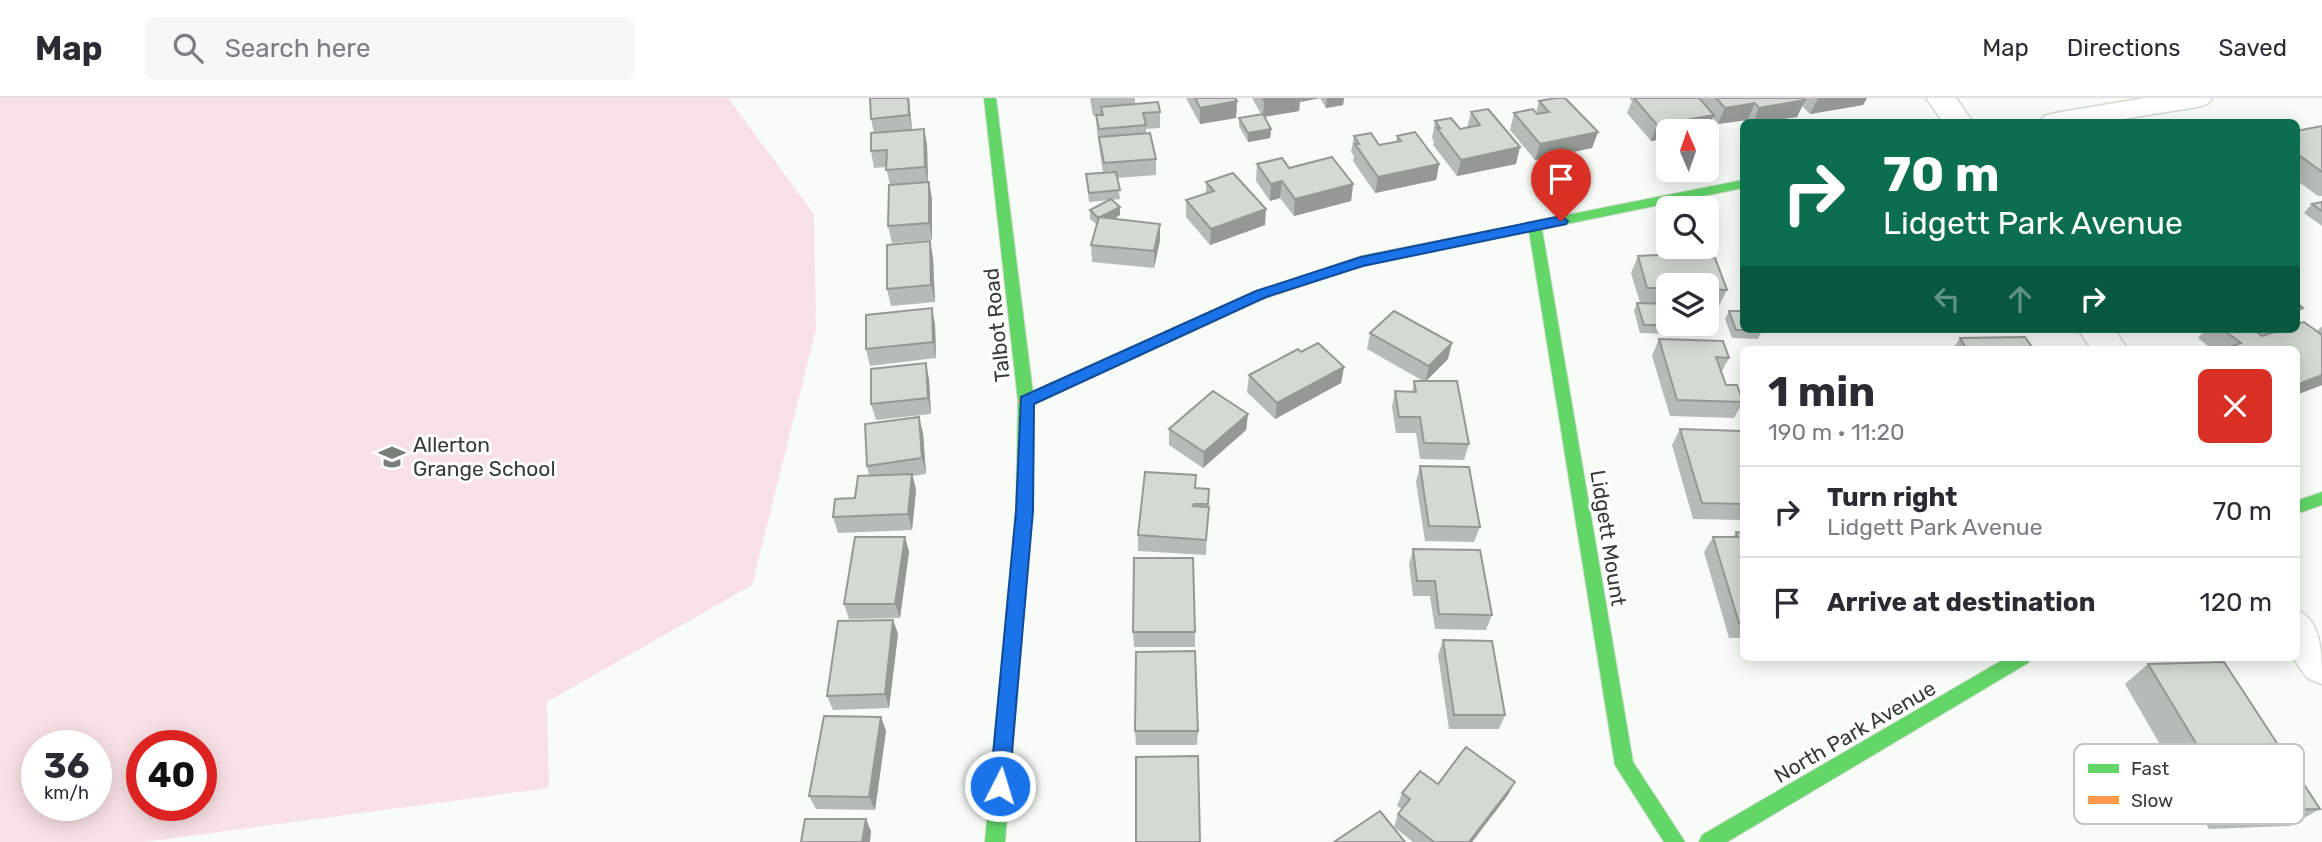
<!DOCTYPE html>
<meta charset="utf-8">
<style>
body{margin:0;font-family:Rubik,sans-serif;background:#f7f7f7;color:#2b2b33;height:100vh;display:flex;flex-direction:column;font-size:26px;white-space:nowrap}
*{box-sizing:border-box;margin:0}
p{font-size:23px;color:#7c7c81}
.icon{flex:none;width:38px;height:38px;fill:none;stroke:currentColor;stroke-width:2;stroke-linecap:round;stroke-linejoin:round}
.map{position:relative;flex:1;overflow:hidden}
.sheet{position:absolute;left:1740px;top:248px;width:560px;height:315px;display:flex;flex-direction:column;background:#fff;border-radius:10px;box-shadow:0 4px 18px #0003}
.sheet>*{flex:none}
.guide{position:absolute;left:1740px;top:21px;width:560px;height:214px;border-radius:10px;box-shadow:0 4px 18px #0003;background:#0b6e4f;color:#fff;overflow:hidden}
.needle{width:46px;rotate:358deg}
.fabs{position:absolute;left:1656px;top:21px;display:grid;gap:14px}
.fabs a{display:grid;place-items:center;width:63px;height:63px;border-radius:10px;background:#fff;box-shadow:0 4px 18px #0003;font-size:35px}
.speed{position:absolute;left:21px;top:632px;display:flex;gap:14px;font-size:35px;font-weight:700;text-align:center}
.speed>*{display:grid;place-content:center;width:91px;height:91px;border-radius:50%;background:#fff;box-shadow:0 4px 18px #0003;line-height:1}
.speed small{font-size:18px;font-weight:400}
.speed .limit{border:10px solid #d22;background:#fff;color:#111}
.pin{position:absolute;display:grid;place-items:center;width:60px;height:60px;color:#fff;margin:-72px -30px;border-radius:50% 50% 50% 0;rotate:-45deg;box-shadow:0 0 7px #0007}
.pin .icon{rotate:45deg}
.me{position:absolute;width:77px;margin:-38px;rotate:5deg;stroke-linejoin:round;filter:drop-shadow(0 0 5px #0008)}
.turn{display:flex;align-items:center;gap:24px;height:147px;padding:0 28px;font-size:32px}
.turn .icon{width:91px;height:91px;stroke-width:2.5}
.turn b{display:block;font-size:49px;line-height:60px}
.lanes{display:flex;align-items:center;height:66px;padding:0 28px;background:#0003;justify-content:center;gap:35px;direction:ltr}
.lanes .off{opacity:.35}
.round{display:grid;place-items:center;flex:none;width:74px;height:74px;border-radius:10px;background:#f7f7f7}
.overview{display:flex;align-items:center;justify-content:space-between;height:119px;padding:0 28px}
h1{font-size:42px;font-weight:700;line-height:52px}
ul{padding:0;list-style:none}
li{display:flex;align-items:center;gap:21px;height:91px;padding:0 28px;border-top:2px solid #e1e1e2}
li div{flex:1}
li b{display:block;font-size:26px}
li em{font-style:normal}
header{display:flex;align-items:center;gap:42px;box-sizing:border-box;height:98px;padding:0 35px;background:#fff;border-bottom:2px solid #e1e1e2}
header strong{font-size:33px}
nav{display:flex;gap:38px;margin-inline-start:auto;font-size:24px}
.search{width:490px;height:63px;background:#f7f7f7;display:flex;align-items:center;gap:18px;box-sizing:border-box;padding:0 24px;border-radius:10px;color:#7c7c81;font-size:26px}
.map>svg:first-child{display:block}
.green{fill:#f8e1e5;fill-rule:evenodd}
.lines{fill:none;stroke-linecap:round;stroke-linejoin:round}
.street-casing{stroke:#d4d9d2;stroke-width:3}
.fast-casing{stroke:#d4d9d2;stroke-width:2}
.slow-casing{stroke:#d4d9d2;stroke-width:2}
.street{fill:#fefffe;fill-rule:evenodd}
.fast{fill:#63d668;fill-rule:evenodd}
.slow{fill:#ff974d;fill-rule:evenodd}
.wall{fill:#b5bbb5}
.shaded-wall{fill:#949993}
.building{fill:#d3dad2;stroke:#949993;stroke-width:2}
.route{fill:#1a73e8;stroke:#114b97;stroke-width:2}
.labels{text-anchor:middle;stroke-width:6;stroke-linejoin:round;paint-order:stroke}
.street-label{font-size:21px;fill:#353d34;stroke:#fff}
.poi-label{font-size:21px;fill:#353d34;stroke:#fff;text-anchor:start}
.key{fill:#fff;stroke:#c2c5c2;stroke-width:2}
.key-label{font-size:19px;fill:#353d34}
</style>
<header>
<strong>Map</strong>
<div class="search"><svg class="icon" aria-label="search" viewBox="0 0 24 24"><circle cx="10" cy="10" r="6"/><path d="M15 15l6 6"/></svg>Search here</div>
<nav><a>Map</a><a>Directions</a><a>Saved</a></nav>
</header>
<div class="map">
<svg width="2322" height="744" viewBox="0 0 2322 744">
<rect width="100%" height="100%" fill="#f8fcf7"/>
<path class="green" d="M 0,0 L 728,0 L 814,116 L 816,231 L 752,487 L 547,604 L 549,690 L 144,744 L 0,744 ZM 37,648 L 96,648 L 96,707 L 37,707 ZM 142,648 L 201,648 L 201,707 L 142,707 Z"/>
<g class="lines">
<g class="street-casing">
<g id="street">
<path d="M 1926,0 L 1956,0 L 1973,24 L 1943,24 Z"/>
<path d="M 2145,0 L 2212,0 L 2207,6 L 2197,9 L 2105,24 L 2040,24 L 2044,18 L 2055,15 Z"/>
<path d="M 2078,231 L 2114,231 L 2128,252 L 2092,252 Z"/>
<path d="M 2296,511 C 2322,523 2322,554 2322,586 L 2307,580 L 2293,560 L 2296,560 Z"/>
</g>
</g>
<g class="fast-casing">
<g id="fast">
<path d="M 984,0 L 996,0 L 1034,303 L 1032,413 L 1005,744 L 985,744 L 1016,413 L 1018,303 Z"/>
<path d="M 1743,82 L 1743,90 L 1542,131 L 1633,664 L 1685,744 L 1664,744 L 1615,667 L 1529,133 L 1363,167 L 1255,204 L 1248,199 L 1250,196 L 1361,158 Z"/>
<path d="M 2322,394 L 2322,407 L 2296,416 L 2296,403 Z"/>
<path d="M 2006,560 L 2031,560 L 2028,565 L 1727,744 L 1699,744 L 1702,737 Z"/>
</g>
</g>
<g class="slow-casing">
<path id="slow" d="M 1255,194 L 1262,199 L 1260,202 L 1031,307 L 1026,309 L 1018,303 L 1021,299 Z"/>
</g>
<use href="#street" class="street"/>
<use href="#fast" class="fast"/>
<use href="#slow" class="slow"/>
</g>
<g class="wall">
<path d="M 909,0 L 912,32 L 924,31 L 927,47 L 928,84 L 929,84 L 932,101 L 932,142 L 892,145 L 888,128 L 890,87 L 886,69 L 874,70 L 871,53 L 874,35 L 871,21 Z"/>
<path d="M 1090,0 L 1135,0 L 1135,6 L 1160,14 L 1160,30 L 1146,31 L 1146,35 L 1156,61 L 1156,77 L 1117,80 L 1120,101 L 1112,102 L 1120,109 L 1120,117 L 1114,121 L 1160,142 L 1154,170 L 1092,164 L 1091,147 L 1097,127 L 1090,121 L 1090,112 L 1110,102 L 1089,104 L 1086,76 L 1103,75 L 1097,34 L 1096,17 L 1093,18 Z"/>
<path d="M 1186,0 L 1235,0 L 1237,3 L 1236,20 L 1200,26 Z"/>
<path d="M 1252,0 L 1344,0 L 1343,7 L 1326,10 L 1320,0 L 1300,4 L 1300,3 L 1299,13 L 1264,19 L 1271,31 L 1270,40 L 1248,44 L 1239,28 L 1239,20 L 1261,16 Z"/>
<path d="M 1629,0 L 1867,0 L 1863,7 L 1810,16 L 1802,8 L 1797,19 L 1763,24 L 1750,24 L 1747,22 L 1718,26 L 1713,20 L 1707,34 L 1668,33 L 1668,40 L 1651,43 L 1627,15 L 1632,3 Z"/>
<path d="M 1539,3 L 1598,34 L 1592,50 L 1535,62 L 1510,32 L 1514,15 L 1536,15 Z"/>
<path d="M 1471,14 L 1516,66 L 1457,78 L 1433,47 L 1434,43 L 1432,40 L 1435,23 L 1460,31 L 1467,30 Z"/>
<path d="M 2322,28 L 2322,98 L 2318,98 L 2296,82 L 2296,33 Z"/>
<path d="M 1354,38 L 1379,47 L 1396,44 L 1397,38 L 1439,66 L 1436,82 L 1375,95 L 1353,63 L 1354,58 L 1351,54 Z"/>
<path d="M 1257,66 L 1289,70 L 1353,86 L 1351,103 L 1294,118 L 1280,100 L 1270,103 L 1256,83 Z"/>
<path d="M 1206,84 L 1265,127 L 1210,147 L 1186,119 L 1186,102 L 1206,95 Z"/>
<path d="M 2322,104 L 2322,128 L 2304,115 L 2312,106 Z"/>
<path d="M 930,143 L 933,160 L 935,204 L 891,208 L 887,191 Z"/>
<path d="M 1638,158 L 1727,192 L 1719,208 L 1706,208 L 1706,187 L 1668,187 L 1668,226 L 1679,227 L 1675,236 L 1640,235 L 1634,213 L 1637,205 L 1640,205 L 1631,175 Z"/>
<path d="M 1729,213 L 1762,232 L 1758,241 L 1732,240 L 1725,221 Z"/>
<path d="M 935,226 L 936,260 L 870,268 L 866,251 Z"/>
<path d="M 2322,228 L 2322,237 L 2317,233 Z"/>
<path d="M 2206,231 L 2296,231 L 2322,237 L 2322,287 L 2296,297 L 2296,252 L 2213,252 L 2198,240 Z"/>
<path d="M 1370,235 L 1448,261 L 1426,283 L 1469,346 L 1464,362 L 1420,361 L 1416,335 L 1396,335 L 1392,309 L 1395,293 L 1412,294 L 1414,283 L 1423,283 L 1367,251 Z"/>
<path d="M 1960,240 L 2034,252 L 1952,252 Z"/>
<path d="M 1659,241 L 1729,260 L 1721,275 L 1726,287 L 1743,304 L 1734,320 L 1670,318 L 1652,258 Z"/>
<path d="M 1301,254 L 1344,269 L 1341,285 L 1275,321 L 1247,294 L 1249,277 Z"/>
<path d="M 929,281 L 931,316 L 876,322 L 871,306 Z"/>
<path d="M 1248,316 L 1246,332 L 1203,370 L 1169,347 L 1169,331 Z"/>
<path d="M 1680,331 L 1743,338 L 1743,422 L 1693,421 L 1672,347 Z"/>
<path d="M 923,335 L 926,376 L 913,378 L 916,392 L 912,432 L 838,435 L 833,419 L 855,400 L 869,377 L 867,368 Z"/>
<path d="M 1420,368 L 1480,429 L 1474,444 L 1425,443 L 1416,384 Z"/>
<path d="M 1196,377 L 1196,390 L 1209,391 L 1206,457 L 1138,453 L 1138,437 Z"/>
<path d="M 1736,434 L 1743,435 L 1743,540 L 1729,540 L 1704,454 L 1713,439 L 1733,439 Z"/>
<path d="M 905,439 L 909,454 L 900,520 L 849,521 L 844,506 Z"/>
<path d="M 1413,451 L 1492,517 L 1486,532 L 1435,531 L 1430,498 L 1413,498 L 1409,466 Z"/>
<path d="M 893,522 L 898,536 L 889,610 L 833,612 L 827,598 Z"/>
<path d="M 1133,534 L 1195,534 L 1195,549 L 1134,549 Z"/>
<path d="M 1443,542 L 1505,617 L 1499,631 L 1449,631 L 1438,557 Z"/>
<path d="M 2148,566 L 2320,711 L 2290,728 L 2209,731 L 2125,586 Z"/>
<path d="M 881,619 L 886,633 L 875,712 L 816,711 L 809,698 Z"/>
<path d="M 1135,633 L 1198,633 L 1197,647 L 1136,647 Z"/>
<path d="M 1438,686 L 1508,697 L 1472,744 L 1413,744 L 1394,729 L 1398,716 L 1402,711 L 1397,708 L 1402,695 Z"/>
</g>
<g class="shaded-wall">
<path d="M 908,0 L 909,0 L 912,33 L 909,17 Z"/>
<path d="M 1279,0 L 1300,0 L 1299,13 L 1263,19 L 1264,2 Z"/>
<path d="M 1301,0 L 1320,0 L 1300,4 Z"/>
<path d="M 1327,0 L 1344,0 L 1343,7 L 1326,10 Z"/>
<path d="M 1818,0 L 1867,0 L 1863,7 L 1810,16 Z"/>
<path d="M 1805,2 L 1797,19 L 1763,24 L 1753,24 L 1759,10 Z"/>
<path d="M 1237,3 L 1236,20 L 1200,26 L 1200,10 Z"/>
<path d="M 1755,5 L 1747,22 L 1718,26 L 1725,10 Z"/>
<path d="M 1714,17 L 1707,34 L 1668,33 L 1668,40 L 1651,43 L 1657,27 Z"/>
<path d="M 924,31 L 927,47 L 928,85 L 925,69 Z"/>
<path d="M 1271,31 L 1270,40 L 1248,44 L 1248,35 Z"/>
<path d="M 1598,34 L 1592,50 L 1535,62 L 1540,46 Z"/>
<path d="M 1520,49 L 1516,66 L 1457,78 L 1461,62 Z"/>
<path d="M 1439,66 L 1436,82 L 1375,95 L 1378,79 Z"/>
<path d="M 1282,83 L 1280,100 L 1270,103 L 1271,86 Z"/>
<path d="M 929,84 L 932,101 L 932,142 L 929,125 Z"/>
<path d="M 1353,86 L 1351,103 L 1294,118 L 1295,101 Z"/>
<path d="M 1120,109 L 1120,117 L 1099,129 L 1098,120 Z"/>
<path d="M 1266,111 L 1265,127 L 1210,147 L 1211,131 Z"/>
<path d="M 1160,126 L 1160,142 L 1154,170 L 1154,153 Z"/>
<path d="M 930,143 L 933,160 L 935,204 L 931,187 Z"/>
<path d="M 932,210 L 935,226 L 936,260 L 933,244 Z"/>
<path d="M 1452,245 L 1448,261 L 1425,284 L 1429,268 Z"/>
<path d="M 926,265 L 929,281 L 931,316 L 928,300 Z"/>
<path d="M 1344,269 L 1341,285 L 1275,321 L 1277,305 Z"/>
<path d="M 2322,277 L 2322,287 L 2296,297 L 2296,287 Z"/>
<path d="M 1248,316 L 1246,332 L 1203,370 L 1204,354 Z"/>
<path d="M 919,319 L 923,335 L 926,376 L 922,360 Z"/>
<path d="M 912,376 L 916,392 L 912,432 L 908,416 Z"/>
<path d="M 905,439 L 909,454 L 900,520 L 895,506 Z"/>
<path d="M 893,522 L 898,536 L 889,610 L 885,596 Z"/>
<path d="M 881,619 L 886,633 L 875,712 L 869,699 Z"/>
<path d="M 1515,684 L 1508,697 L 1472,744 L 1469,744 Z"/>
<path d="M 866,721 L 871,733 L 870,744 L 862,744 Z"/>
</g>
<g class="building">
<path d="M 870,0 L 908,0 L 909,17 L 871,21 Z"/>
<path d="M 1195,0 L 1235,0 L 1237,3 L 1200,10 Z"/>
<path d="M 1263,0 L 1279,0 L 1264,2 Z"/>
<path d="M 1556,0 L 1565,0 L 1598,34 L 1540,46 L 1514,15 L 1533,11 L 1537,16 L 1549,14 L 1539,3 Z"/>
<path d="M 1634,0 L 1699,0 L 1714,17 L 1657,27 Z"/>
<path d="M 1716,0 L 1803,0 L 1805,2 L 1759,10 L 1755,5 L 1725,10 Z"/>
<path d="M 1158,4 L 1160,14 L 1143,15 L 1146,27 L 1099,31 L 1096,17 L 1103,17 L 1101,9 Z"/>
<path d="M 1488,11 L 1520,49 L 1461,62 L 1437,30 L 1440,30 L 1435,23 L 1451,20 L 1460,31 L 1480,27 L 1471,14 Z"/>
<path d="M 1263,16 L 1271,31 L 1248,35 L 1239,20 Z"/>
<path d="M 2322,28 L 2322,74 L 2296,55 L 2296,33 Z"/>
<path d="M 924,31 L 925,69 L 886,72 L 887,52 L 871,53 L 871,35 Z"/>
<path d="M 1415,34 L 1439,66 L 1378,79 L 1355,46 L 1359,46 L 1354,38 L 1371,35 L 1379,47 L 1401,43 L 1397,38 Z"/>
<path d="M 1150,35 L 1156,61 L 1104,65 L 1099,39 Z"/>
<path d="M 1332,59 L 1353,86 L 1295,101 L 1282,83 L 1271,86 L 1257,66 L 1282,60 L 1289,70 Z"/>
<path d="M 1116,74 L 1120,92 L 1089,95 L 1086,76 Z"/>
<path d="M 1233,75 L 1266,111 L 1211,131 L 1186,102 L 1214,93 L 1206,84 Z"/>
<path d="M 929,84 L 929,125 L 888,128 L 889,87 Z"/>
<path d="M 1111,101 L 1120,109 L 1098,120 L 1090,112 Z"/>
<path d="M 2322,104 L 2322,113 L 2312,106 Z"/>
<path d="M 1099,119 L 1160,126 L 1154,153 L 1091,147 Z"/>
<path d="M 930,143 L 931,187 L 887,191 L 887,147 Z"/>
<path d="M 1677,156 L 1715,160 L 1727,192 L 1706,191 L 1706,187 L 1668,187 L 1668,190 L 1647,190 L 1638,158 Z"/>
<path d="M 2296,204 L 2303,210 L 2296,213 Z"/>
<path d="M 1637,205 L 1668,206 L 1668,226 L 1678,226 L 1679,227 L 1644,227 Z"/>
<path d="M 932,210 L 933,244 L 866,251 L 866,217 Z"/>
<path d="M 1394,213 L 1452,245 L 1429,268 L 1370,235 Z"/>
<path d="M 1729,213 L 1743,213 L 1743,231 L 1762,231 L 1762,232 L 1736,232 Z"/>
<path d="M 2304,224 L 2322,237 L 2322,277 L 2296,287 L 2296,252 L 2234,252 L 2230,249 L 2241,245 L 2222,231 L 2252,231 L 2262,238 L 2275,234 L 2272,231 L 2296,231 L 2296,226 Z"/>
<path d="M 2025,239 L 2034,252 L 1967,252 L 1960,240 Z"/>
<path d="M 1659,241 L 1723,243 L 1729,260 L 1716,259 L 1726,287 L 1737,287 L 1743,304 L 1677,302 Z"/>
<path d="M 1318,245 L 1344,269 L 1277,305 L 1249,277 L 1298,251 L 1301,254 Z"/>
<path d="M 926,265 L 928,300 L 871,306 L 871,271 Z"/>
<path d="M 1414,283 L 1457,283 L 1469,346 L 1424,345 L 1420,319 L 1399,319 L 1395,293 L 1416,294 Z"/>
<path d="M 1213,293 L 1248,316 L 1204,354 L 1169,331 Z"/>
<path d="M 919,319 L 922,360 L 867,368 L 865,326 Z"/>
<path d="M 1680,331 L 1741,333 L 1743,338 L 1743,406 L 1702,405 Z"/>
<path d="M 1420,368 L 1469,369 L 1480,429 L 1429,428 Z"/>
<path d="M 1145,374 L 1196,377 L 1195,390 L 1209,391 L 1208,406 L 1194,406 L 1193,408 L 1209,409 L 1206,442 L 1138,437 Z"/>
<path d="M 912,376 L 908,416 L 833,419 L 835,401 L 855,400 L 858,378 Z"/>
<path d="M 1736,434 L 1743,435 L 1743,525 L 1739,525 L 1713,439 L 1738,439 Z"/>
<path d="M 855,439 L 905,439 L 895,506 L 844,506 Z"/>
<path d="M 1413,451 L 1480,452 L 1492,517 L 1439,516 L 1435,483 L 1417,483 Z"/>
<path d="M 1134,460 L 1193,460 L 1195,534 L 1133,534 Z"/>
<path d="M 893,522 L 885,596 L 827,598 L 838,523 Z"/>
<path d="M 1443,542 L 1492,543 L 1505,617 L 1454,617 Z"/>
<path d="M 1195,553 L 1198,633 L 1135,633 L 1136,554 Z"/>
<path d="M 2224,564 L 2320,711 L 2237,713 L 2148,566 Z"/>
<path d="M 824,618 L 881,619 L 869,699 L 809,698 Z"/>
<path d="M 1466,649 L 1515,684 L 1469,744 L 1434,744 L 1398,716 L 1410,701 L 1402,695 L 1420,673 L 1438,686 Z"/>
<path d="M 1198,658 L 1200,744 L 1136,744 L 1136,659 Z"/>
<path d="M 1380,713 L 1405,744 L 1334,744 Z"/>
<path d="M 805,721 L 866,721 L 862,744 L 801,744 Z"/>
</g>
<path class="route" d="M 1561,118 L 1568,123 L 1566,126 L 1363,168 L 1266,199 L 1034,306 L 1033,413 L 1009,688 L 1007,695 L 1000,697 L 993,695 L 990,688 L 1016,413 L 1021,299 L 1256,193 L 1361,159 Z"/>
<defs>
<g id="school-bare" transform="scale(2.1)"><path d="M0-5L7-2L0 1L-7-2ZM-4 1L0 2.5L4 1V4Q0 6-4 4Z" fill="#798078" stroke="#fff" stroke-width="2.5" paint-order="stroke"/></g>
</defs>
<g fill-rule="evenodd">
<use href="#school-bare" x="392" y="359"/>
</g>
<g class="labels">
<g class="street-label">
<text transform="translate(997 227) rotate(-96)" y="7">Talbot Road</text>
<text transform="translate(1608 440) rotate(81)" y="7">Lidgett Mount</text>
<text transform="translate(1855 634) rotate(-30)" y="7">North Park Avenue</text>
</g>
<g class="poi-label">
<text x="413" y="354">Allerton<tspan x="413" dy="24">Grange School</tspan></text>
</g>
</g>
<rect x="2074" y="646" width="230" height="80" rx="10" class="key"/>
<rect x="2088" y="666" width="31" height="9" fill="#63d668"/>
<rect x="2088" y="698" width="31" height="8" fill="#ff974d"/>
<g class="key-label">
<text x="2131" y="677">Fast</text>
<text x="2131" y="709">Slow</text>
</g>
</svg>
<div class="fabs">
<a><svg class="needle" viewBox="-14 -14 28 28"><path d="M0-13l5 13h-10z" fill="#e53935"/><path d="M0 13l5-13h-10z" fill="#7c7c81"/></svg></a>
<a><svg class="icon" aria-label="search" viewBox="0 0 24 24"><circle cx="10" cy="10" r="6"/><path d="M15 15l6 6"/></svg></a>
<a><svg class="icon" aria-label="layers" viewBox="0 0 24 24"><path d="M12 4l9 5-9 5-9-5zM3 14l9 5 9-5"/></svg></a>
</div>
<div class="speed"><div>36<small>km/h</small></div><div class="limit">40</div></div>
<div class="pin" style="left:1561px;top:123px;background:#d93025"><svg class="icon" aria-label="arrive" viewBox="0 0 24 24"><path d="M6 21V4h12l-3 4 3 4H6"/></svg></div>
<svg class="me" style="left:1000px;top:688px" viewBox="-20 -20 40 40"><circle r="17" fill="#1a73e8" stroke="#fff" stroke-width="3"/><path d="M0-11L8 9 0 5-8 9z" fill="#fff"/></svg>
<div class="guide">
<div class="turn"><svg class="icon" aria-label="right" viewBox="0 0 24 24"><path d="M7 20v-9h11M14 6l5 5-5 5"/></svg><div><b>70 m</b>Lidgett Park Avenue</div></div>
<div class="lanes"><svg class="icon off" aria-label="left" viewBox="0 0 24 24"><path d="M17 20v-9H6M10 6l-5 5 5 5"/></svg><svg class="icon off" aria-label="ahead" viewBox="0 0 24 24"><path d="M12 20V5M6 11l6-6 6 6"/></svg><svg class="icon" aria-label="right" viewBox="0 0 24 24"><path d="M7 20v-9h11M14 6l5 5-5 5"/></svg></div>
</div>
<section class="sheet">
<div class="overview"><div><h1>1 min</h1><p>190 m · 11:20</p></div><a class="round" style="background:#d93025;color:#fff"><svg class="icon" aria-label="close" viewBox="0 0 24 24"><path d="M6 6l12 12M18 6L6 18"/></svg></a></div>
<ul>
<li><svg class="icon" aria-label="right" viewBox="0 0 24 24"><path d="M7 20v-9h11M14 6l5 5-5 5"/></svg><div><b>Turn right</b><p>Lidgett Park Avenue</p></div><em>70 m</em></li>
<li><svg class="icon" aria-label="arrive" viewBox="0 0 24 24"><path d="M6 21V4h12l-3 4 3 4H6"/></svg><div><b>Arrive at destination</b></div><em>120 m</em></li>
</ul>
</section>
</div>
